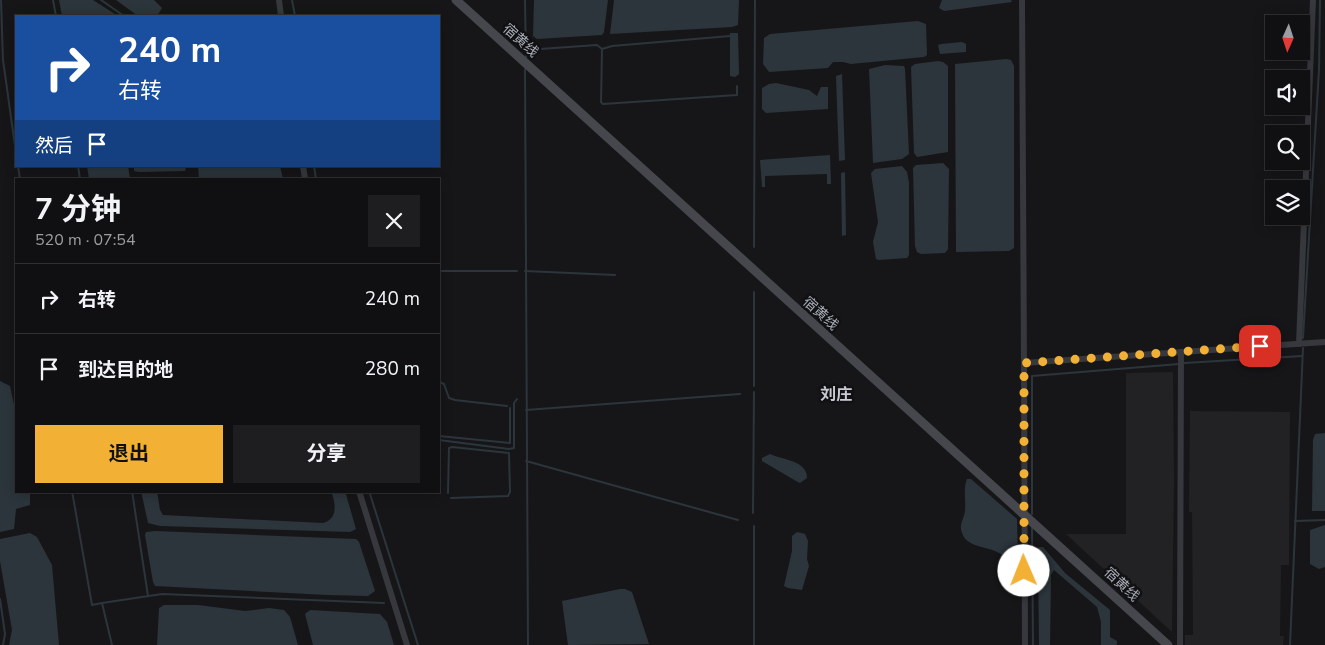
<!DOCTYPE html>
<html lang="zh">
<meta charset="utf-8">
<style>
body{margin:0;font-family:"Nunito Sans","Noto Sans SC",sans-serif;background:#1e1e20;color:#f1f3f6;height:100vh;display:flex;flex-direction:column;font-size:19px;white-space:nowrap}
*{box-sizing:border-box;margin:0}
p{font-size:16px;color:#9c9d9f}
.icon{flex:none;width:28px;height:28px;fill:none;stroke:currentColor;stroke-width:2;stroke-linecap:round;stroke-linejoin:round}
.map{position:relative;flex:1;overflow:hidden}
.panel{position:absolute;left:15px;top:178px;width:425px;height:315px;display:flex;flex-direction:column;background:#101012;border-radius:0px;box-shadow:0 2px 12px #0003,0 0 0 1px #303032}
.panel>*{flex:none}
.hud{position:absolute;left:15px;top:15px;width:425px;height:152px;border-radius:0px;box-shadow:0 2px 12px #0003,0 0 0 1px #303032;background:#1a4fa0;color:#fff;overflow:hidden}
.needle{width:32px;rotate:183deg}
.fabs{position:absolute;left:1265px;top:15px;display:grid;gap:10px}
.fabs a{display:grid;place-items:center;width:45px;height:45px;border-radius:0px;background:#101012;box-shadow:0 2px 12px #0003,0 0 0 1px #303032;font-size:25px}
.pin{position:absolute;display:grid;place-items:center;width:42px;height:42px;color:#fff;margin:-21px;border-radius:10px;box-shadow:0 2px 8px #0006}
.me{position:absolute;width:55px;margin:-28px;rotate:359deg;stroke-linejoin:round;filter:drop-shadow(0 0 4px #0008)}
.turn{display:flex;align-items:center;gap:18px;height:105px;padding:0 20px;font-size:22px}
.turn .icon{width:65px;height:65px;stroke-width:2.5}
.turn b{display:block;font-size:35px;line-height:42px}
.then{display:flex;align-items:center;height:48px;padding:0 20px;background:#0003;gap:10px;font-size:19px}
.round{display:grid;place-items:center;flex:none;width:52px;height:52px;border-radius:0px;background:#1e1e20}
.headline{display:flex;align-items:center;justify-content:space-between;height:85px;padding:0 20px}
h1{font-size:30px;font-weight:700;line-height:38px}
.action{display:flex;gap:10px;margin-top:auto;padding:10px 20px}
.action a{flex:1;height:58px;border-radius:0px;background:#f2b134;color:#111;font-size:20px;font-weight:700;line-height:58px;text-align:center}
.action a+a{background:#1e1e20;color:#f1f3f6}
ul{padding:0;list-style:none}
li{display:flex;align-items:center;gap:15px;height:70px;padding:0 20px;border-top:1px solid #303032}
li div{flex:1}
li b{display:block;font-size:19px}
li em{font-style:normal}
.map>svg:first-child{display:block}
.built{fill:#222225}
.water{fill:#2c353c}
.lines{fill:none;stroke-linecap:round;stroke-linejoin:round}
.stream{stroke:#2c353c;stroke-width:2}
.street{stroke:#37383d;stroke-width:6}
.secondary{stroke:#45474d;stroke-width:9}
.route{stroke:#f2b134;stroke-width:9;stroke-dasharray:0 16.2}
.labels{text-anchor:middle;stroke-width:5;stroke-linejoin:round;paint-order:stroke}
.street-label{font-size:14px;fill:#a8adb8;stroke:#111113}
.quarter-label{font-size:16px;font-weight:bold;fill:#c9ccd4;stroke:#111113}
</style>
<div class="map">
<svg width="1325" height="645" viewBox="0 0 1325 645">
<rect width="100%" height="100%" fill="#161618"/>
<g class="built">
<path d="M 1173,372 L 1174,480 L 1172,632 L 1066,534 L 1126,534 L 1126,373 Z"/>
<path d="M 1190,411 L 1290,412 L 1289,565 L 1281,565 L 1280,636 L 1284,636 L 1283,645 L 1185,645 L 1185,635 L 1193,635 L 1192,512 L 1189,512 Z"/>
</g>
<g class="water">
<path d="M 59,0 L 93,0 L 118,16 L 62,16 Z"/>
<path d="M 116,0 L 154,0 L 162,8 L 157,16 L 138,16 Z"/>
<path d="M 534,0 L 608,0 L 604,32 L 602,35 L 537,39 L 533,36 Z"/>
<path d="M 614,0 L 739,0 L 738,25 L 732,27 L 610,34 Z"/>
<path d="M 942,0 L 1011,0 L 1012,2 L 944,11 L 939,8 Z"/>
<path d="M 918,21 L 926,24 L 927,55 L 924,57 L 851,64 L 843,62 L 833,62 L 828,68 L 769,72 L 763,64 L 764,38 L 770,34 Z"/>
<path d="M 730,33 L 738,33 L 739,74 L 735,77 L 730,76 Z"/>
<path d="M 962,42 L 966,44 L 966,52 L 940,54 L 938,45 L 941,44 Z"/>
<path d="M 1006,59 L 1011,60 L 1014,66 L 1014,248 L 1009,251 L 956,252 L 955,64 Z"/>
<path d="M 938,61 L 943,62 L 948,66 L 948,152 L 917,157 L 914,153 L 911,67 L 915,64 Z"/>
<path d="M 885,65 L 904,66 L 905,69 L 909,154 L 902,159 L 873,163 L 869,69 Z"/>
<path d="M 842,74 L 845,160 L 839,161 L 836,76 Z"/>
<path d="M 776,83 L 809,90 L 817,96 L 821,87 L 828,87 L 828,109 L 766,113 L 762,109 L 762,88 L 769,84 Z"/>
<path d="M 830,155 L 831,184 L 827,184 L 827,174 L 765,176 L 765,187 L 762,187 L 760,160 Z"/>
<path d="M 943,163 L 949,169 L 948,249 L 945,253 L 921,254 L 917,252 L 915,246 L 913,168 L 916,165 Z"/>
<path d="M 87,166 L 128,166 L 130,179 L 89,179 Z"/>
<path d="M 134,166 L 186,166 L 186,167 L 185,171 L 139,172 L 134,171 Z"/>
<path d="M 198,166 L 280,166 L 283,179 L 199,179 Z"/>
<path d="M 902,166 L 907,172 L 909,183 L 909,255 L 907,258 L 879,260 L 876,259 L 873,242 L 878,222 L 871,173 L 875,169 Z"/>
<path d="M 845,172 L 846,235 L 842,236 L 841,173 Z"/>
<path d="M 0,381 L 10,386 L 16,414 L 16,491 L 30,491 L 30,505 L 16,509 L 14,529 L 0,532 Z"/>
<path d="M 1325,433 L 1325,511 L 1312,511 L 1313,440 L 1315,434 Z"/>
<path d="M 770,454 C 782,460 807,460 807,478 L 800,483 L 796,481 L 762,461 L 762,458 Z"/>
<path d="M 967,479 L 971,479 L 1017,519 L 1018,562 C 1009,560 1005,556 997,552 C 984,545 964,548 961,529 C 960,523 965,516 965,510 C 966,500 963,489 967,479 Z"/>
<path d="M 141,491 L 157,491 L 160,510 L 163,515 L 323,523 C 338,519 336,504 331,491 L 345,491 L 356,529 L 350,532 L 160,526 L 148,523 Z"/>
<path d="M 1325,525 L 1325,567 L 1319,569 L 1310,564 L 1310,530 Z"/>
<path d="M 155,531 L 356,539 L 359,542 L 375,591 L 368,596 L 327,595 L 155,586 L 153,582 L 145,535 L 146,532 Z"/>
<path d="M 797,532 L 805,534 L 808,541 L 807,559 L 809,566 L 802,590 L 788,588 L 784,586 L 792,551 L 792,536 Z"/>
<path d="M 30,533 L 37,537 L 52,565 L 59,645 L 9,645 L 12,630 L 0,561 L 0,539 Z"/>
<path d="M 1039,547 L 1043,547 L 1065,573 L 1110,610 L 1110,637 L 1117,641 L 1117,645 L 1101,645 L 1101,622 L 1097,607 L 1054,570 L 1051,575 L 1050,645 L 1039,645 L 1038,560 Z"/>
<path d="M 620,589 L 625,589 L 632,592 L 649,644 L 568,645 L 562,601 Z"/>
<path d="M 164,605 L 198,605 L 245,611 L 269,608 L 284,610 L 290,617 L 298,645 L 157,645 L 159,608 Z"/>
<path d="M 310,610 L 380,614 L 387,622 L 394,645 L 313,645 L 305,614 Z"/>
</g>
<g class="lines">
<g class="stream">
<path d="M 1,0 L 3,60 L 16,153"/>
<path d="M 53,0 L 56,16"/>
<path d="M 101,0 L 124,16"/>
<path d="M 292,0 L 295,16"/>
<path d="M 525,0 L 526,59"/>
<path d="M 730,36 L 612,46 L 602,49 L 601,102 L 603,104 L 737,95 L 737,86"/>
<path d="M 526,50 L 597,45 L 602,49"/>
<path d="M 525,69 L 528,645"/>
<path d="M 18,166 L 20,179"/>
<path d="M 78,166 L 80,179"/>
<path d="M 314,166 L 316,179"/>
<path d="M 754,247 L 755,0"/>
<path d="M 439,271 L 517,271"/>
<path d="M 525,271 L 615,275"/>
<path d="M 1303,338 L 1319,70 L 1320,0"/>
<path d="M 1184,363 L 1302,356"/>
<path d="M 439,382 L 444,384 L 449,398 L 455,400 L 507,406"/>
<path d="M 754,386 L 754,292"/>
<path d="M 526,410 L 740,394"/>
<path d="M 439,436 L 510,443 L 510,408"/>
<path d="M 439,440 L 509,449 L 514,448 L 514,403 L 517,399"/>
<path d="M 526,461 L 738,520"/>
<path d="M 72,491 L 92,605 L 102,603"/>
<path d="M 132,491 L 148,596"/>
<path d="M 369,491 L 418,645"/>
<path d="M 448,493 L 449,448 L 452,447 L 509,453 L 510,492 L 508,496 L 451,498"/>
<path d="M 753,513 L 754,392"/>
<path d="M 1032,514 L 1032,376 L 1179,364"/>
<path d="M 1295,521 L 1325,520"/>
<path d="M 754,526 L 754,645"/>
<path d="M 1032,527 L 1033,645"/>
<path d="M 0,599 L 5,634 L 3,645"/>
<path d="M 112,645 L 102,603 L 162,594 L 384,603"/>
<path d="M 1290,645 L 1303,348"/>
</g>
<g class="street">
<path d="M 279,0 L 281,16"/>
<path d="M 1022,0 L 1024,363"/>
<path d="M 303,166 L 305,179"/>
<path d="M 1299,344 L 1313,0"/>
<path d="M 359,491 L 407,645"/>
<path d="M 1025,645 L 1024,363 L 1325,342"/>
<path d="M 1180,645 L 1181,352"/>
</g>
<path class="secondary" d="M 456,0 L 1168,645"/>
</g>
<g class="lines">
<path class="route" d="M 1024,571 L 1024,363 L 1260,346"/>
</g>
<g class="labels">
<g class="street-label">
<text transform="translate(521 40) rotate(42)" y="5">宿黄线</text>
<text transform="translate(821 313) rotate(42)" y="5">宿黄线</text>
<text transform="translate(1122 584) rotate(43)" y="5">宿黄线</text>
</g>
<g class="quarter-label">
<text x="836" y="400">刘庄</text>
</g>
</g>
</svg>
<div class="fabs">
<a><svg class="needle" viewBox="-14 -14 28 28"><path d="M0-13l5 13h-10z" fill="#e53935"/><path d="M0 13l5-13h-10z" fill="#9c9d9f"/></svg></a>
<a><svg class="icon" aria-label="sound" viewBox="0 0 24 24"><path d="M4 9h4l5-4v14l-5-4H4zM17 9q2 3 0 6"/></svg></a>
<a><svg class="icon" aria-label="search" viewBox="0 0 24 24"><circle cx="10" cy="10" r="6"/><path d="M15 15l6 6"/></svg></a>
<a><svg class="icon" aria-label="layers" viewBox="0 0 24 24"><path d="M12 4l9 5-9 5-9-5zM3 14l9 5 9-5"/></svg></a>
</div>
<div class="pin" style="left:1260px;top:346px;background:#d93025"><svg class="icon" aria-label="arrive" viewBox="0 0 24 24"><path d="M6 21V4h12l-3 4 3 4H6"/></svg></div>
<svg class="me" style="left:1024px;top:571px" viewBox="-20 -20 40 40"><circle r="19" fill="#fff"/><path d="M0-13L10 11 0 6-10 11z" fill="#f2b134"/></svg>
<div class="hud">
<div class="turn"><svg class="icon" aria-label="right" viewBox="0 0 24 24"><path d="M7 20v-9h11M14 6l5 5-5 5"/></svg><div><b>240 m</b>右转</div></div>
<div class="then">然后<svg class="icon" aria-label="arrive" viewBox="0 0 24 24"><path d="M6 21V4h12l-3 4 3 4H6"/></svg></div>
</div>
<section class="panel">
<div class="headline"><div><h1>7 分钟</h1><p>520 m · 07:54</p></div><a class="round"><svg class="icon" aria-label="close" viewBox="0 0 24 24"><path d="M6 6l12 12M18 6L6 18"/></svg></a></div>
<ul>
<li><svg class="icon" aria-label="right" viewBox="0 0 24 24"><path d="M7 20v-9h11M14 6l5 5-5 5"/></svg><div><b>右转</b></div><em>240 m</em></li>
<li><svg class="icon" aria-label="arrive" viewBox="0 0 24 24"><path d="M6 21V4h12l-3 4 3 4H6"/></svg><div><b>到达目的地</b></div><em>280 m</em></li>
</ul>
<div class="action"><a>退出</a><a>分享</a></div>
</section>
</div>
